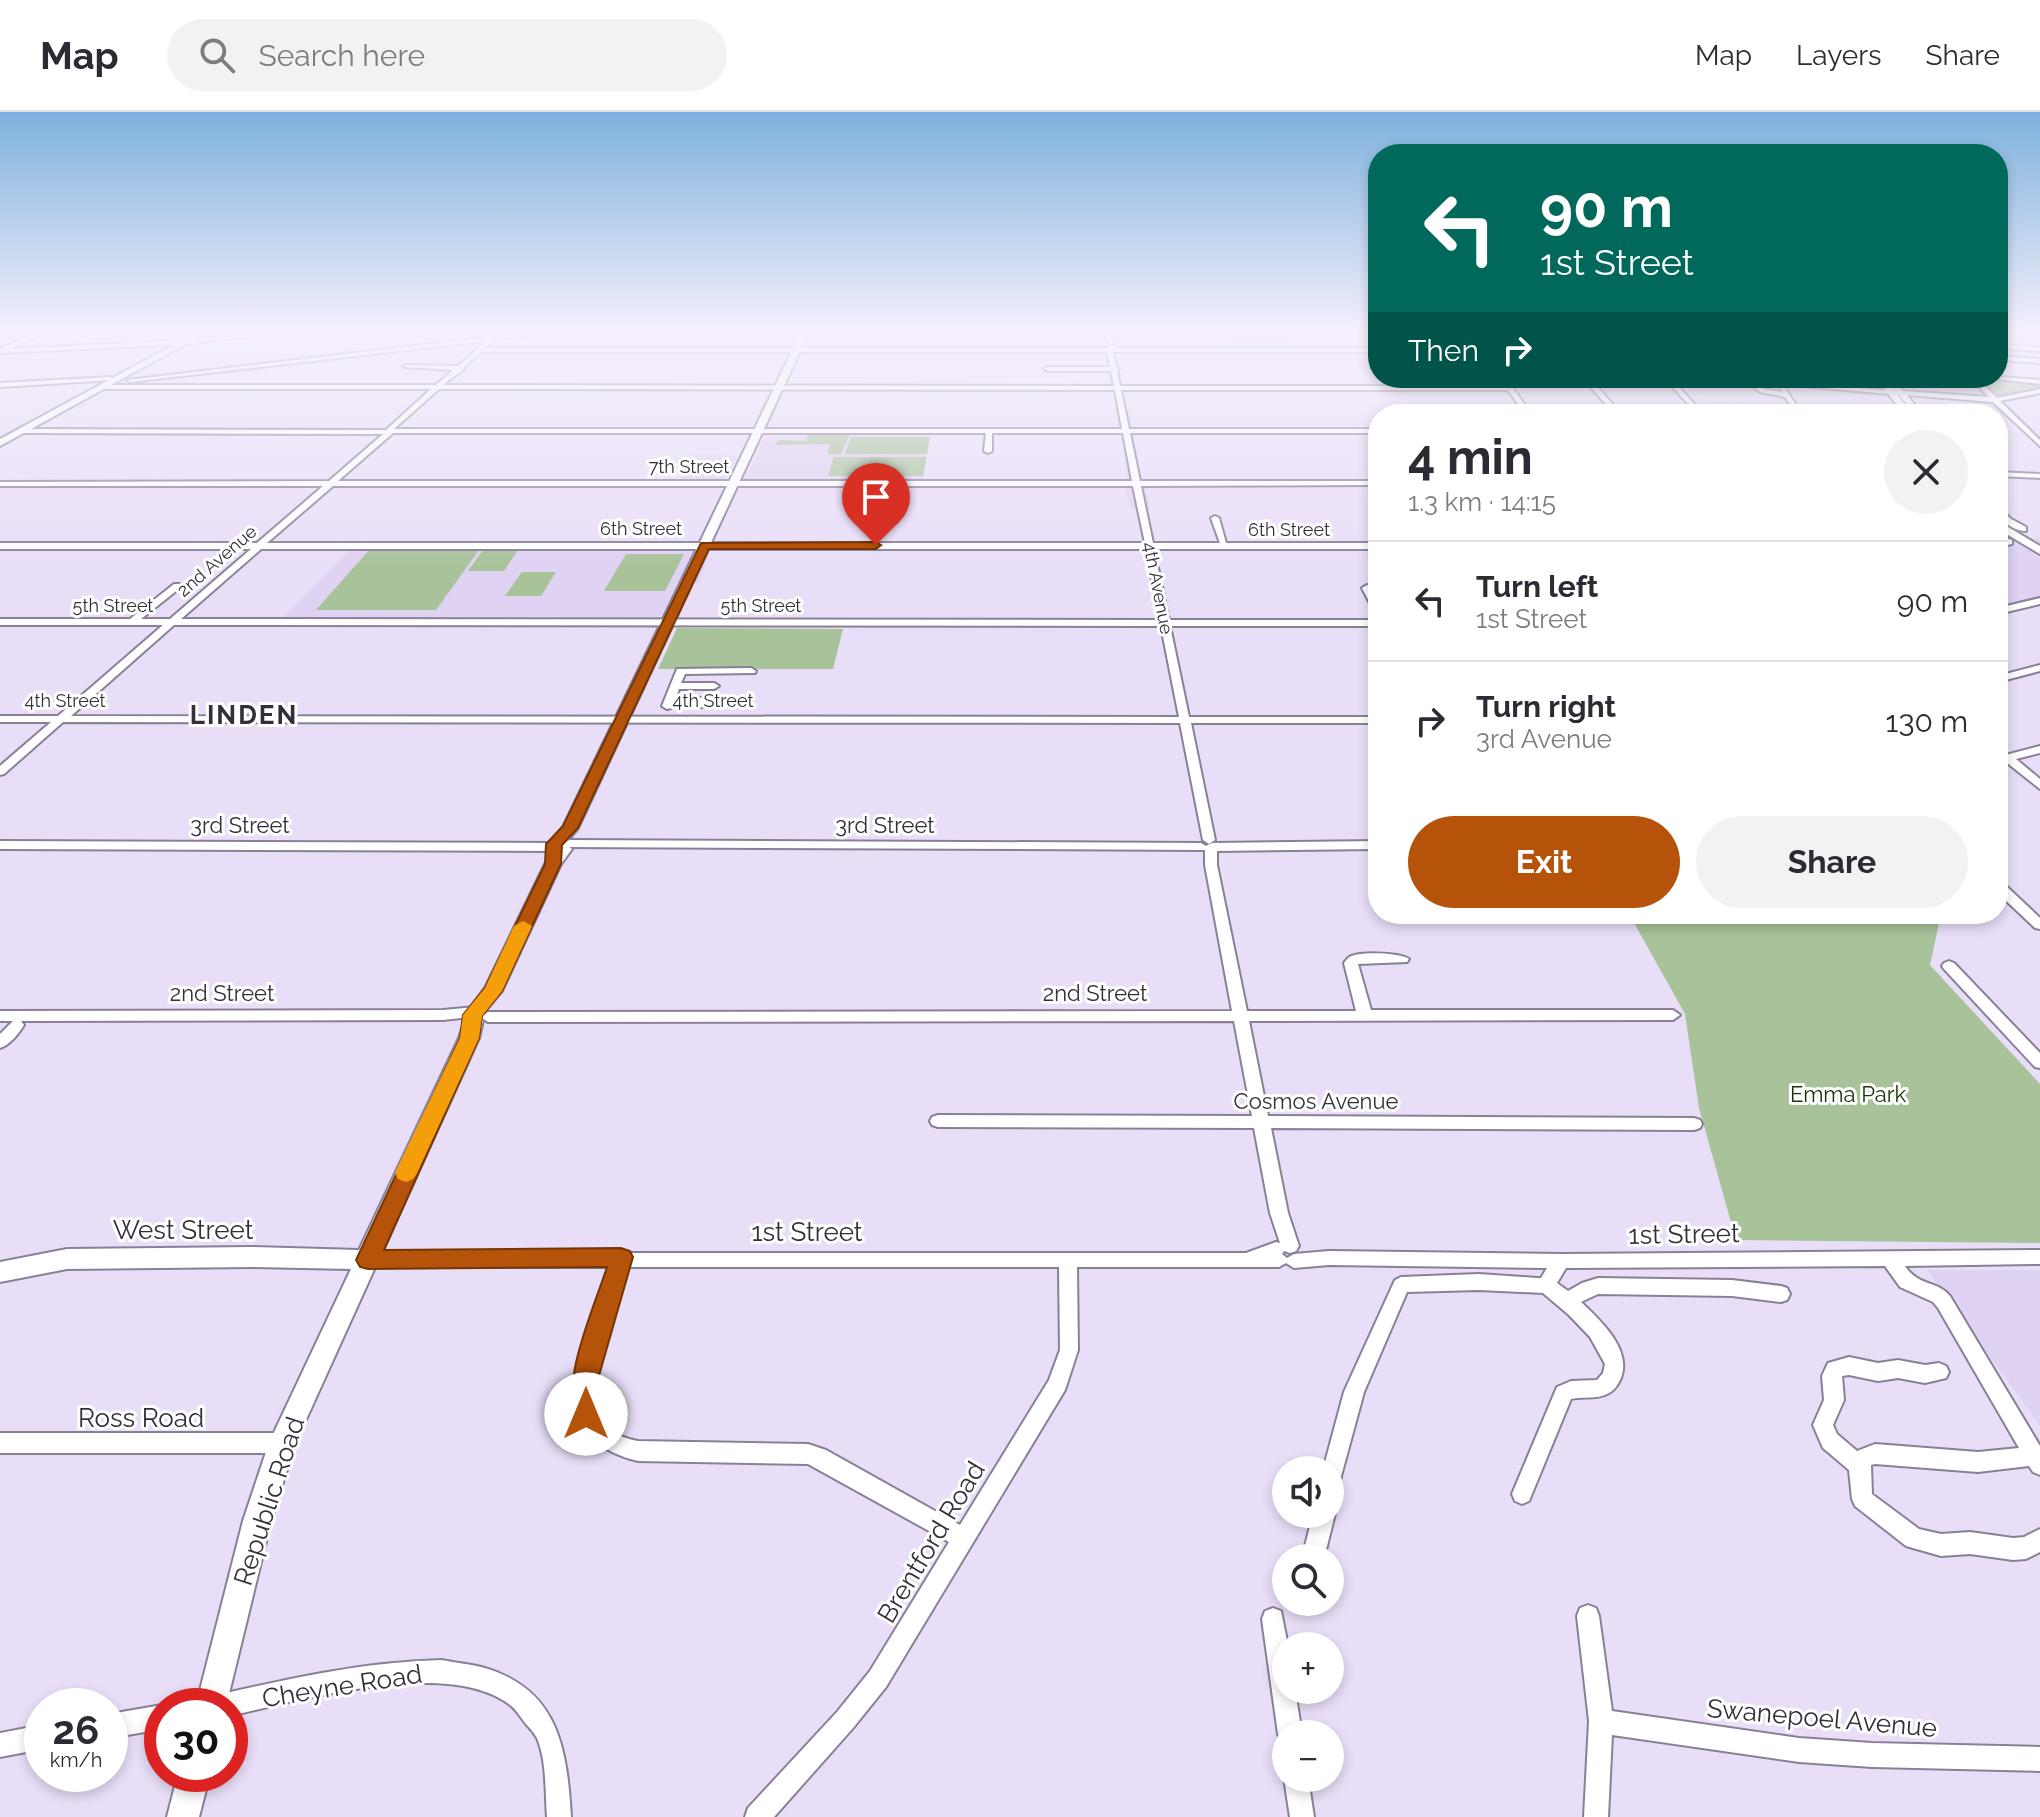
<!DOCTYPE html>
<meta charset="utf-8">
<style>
body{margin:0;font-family:Raleway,sans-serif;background:#f2f2f3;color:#2b2b33;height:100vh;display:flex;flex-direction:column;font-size:30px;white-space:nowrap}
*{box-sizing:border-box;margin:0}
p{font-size:26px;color:#7c7c81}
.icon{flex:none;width:44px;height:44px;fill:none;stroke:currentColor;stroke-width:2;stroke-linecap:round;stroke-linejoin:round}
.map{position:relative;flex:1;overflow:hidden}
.details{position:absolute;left:1368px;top:292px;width:640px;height:520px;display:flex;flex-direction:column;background:#fff;border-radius:32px;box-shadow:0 4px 12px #0003}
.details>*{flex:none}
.hud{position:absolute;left:1368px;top:32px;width:640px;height:244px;border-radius:32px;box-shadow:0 4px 12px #0003;background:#00695c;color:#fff;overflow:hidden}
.buttons{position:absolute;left:1272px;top:1344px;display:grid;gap:16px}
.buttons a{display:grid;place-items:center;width:72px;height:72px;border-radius:50%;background:#fff;box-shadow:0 4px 12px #0003;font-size:40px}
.speed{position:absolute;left:24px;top:1576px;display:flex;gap:16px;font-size:40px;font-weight:700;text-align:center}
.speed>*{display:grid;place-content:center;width:104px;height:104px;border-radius:50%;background:#fff;box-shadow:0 4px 12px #0003;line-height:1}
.speed small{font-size:20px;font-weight:400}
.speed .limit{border:12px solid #d22;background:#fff;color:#111}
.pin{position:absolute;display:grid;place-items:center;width:68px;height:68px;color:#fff;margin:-82px -34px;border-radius:50% 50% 50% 0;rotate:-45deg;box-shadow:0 0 8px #0007}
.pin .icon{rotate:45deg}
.me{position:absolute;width:88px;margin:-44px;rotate:0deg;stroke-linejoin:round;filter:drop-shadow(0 0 6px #0008)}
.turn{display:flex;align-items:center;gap:28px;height:168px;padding:0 40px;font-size:36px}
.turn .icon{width:104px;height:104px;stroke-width:2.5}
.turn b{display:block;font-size:56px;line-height:68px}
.then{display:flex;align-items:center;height:76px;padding:0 40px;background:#0003;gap:16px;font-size:30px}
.round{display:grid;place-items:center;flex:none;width:84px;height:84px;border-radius:42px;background:#f2f2f3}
.summary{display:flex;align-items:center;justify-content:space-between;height:136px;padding:0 40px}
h1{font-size:48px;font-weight:700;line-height:60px}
.primary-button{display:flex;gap:16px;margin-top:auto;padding:16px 40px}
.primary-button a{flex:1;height:92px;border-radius:48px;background:#b45309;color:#fff;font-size:32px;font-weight:700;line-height:92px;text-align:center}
.primary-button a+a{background:#f2f2f3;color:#2b2b33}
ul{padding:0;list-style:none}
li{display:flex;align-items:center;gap:24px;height:120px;padding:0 40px;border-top:2px solid #e1e1e2}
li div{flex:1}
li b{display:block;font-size:30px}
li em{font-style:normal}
header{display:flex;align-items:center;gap:48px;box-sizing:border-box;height:112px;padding:0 40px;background:#fff;border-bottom:2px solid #e1e1e2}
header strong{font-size:38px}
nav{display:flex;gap:44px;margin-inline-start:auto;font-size:28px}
.search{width:560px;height:72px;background:#f2f2f3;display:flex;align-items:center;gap:20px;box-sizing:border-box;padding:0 28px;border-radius:44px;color:#7c7c81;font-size:30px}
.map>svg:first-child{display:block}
.built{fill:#dfd2f3}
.green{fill:#a8c29a}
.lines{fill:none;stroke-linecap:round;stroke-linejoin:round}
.minor-casing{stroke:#898097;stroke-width:4}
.major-casing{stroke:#898097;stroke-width:4}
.minor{fill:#fff;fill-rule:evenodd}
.major{fill:#fff;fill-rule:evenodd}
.route{fill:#b45309;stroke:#753606;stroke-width:2}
.slow{fill:#f59e0b}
.labels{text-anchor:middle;stroke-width:6;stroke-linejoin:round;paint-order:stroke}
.far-street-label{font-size:18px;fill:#332f39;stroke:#fff}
.street-label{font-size:22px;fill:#332f39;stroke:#fff}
.park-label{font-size:22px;fill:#1a3404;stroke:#fff}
.far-district-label{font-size:26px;font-weight:bold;letter-spacing:2px;fill:#332f39;stroke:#fff}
.near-street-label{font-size:26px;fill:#332f39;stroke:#fff}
</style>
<header>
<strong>Map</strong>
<div class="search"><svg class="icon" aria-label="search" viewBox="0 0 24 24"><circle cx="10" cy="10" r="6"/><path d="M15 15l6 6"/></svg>Search here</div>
<nav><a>Map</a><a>Layers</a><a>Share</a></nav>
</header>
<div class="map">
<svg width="2040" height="1705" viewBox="0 0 2040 1705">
<rect width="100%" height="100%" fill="#e9def8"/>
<g class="built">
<path d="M 1115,218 L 1287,218 L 1298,237 L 1119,236 Z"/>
<path d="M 1696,287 L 1789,294 L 1794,302 L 1651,302 L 1701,299 Z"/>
<path d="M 1115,298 L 1131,298 L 1133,317 L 1164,317 L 1165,322 L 1132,322 L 1142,370 L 1241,370 L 1242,374 L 1146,375 L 1150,397 L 1131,397 L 1125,376 L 1089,375 L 1089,370 L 1127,370 L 1122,322 L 1079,322 L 1079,318 L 1120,317 Z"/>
<path d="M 766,322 L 930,322 L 923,367 L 832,367 L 829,376 L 738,375 L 711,432 L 754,432 L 751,439 L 710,439 L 698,471 L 680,471 L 688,451 L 658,509 L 279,509 L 351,437 L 695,438 L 727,368 L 820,368 L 745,367 Z"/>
<path d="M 694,343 L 737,344 L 726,367 L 681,367 Z"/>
<path d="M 2040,426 L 2040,489 L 1998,497 L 1998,435 Z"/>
<path d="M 1927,1158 L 2040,1158 L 2040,1314 Z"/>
</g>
<g class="green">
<path d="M 1225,218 L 1284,218 L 1290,228 L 1230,228 Z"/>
<path d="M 1992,266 L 2040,270 L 2040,277 L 1995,285 L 1976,267 Z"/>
<path d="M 808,323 L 850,323 L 841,342 L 827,342 L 830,332 L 775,333 L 778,328 L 806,329 Z"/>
<path d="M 851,325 L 930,325 L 927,342 L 845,342 Z"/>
<path d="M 834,345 L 927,345 L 923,364 L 828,364 Z"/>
<path d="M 370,437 L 479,438 L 436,498 L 316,498 Z"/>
<path d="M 483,438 L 518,438 L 504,459 L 468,459 Z"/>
<path d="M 626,442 L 684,442 L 665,479 L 604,479 Z"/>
<path d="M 522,460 L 556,460 L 541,484 L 505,484 Z"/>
<path d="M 677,516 L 843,517 L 833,557 L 658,557 Z"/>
<path d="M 1629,802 L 1941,802 L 1930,853 L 2040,972 L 2040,1131 L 1736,1128 L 1699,996 L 1685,902 Z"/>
</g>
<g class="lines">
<g class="minor-casing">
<g id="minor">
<path d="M 42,218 L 50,218 L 11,237 L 184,228 L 277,218 L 298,218 L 184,232 L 0,241 L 0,237 Z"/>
<path d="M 461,218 L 489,220 L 495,224 L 570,218 L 494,228 L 485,236 L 1109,236 L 1104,218 L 1110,218 L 1115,236 L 1378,236 L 1378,240 L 1113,240 L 1116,255 L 1119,257 L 1117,259 L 1120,274 L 1505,274 L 1500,266 L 1506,266 L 1531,302 L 1525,302 L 1508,278 L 1121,278 L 1129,317 L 1378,317 L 1378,321 L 1130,321 L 1140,369 L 1378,369 L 1378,373 L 1141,374 L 1153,431 L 1220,431 L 1211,406 L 1215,404 L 1219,406 L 1226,431 L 1378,431 L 1378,437 L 1154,437 L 1169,508 L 1378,508 L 1378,514 L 1170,514 L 1189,605 L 1378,605 L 1378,611 L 1191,611 L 1215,728 L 1209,732 L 1203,728 L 1180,611 L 63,610 L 4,662 L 0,663 L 0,654 L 51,610 L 0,610 L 0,604 L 58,604 L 163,513 L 0,513 L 0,507 L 130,507 L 174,472 L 180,472 L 180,476 L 141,507 L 170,507 L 251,437 L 0,437 L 0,431 L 257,431 L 323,374 L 0,374 L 0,370 L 329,369 L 383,322 L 21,321 L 18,317 L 386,318 L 431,277 L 100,277 L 97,275 L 100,273 L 436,273 L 453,258 L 403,255 L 406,253 L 458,254 L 486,229 L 130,270 L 127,268 L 489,225 ZM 481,240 L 1107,240 L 1110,255 L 1047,255 L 1044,257 L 1047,259 L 1111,259 L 1114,274 L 443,273 L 464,257 L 464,255 ZM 439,277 L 1115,278 L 1122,317 L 394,317 ZM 393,321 L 986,321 L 984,339 L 988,341 L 992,339 L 992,321 L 1123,321 L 1132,369 L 338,369 ZM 333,374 L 1133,374 L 1145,431 L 267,431 ZM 261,437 L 1146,437 L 1160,508 L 181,507 ZM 174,513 L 1161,514 L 1179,605 L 71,604 Z"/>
<path d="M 2002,218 L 2040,220 L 2040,224 L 2005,220 Z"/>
<path d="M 1998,232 L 2040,235 L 2040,239 L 1998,236 Z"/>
<path d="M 111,265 L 113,268 L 0,275 L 0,271 Z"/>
<path d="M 1998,265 L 2040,268 L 2040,272 L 1989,266 Z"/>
<path d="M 1583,266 L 1590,266 L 1621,302 L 1614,302 Z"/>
<path d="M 1664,266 L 1671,266 L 1697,295 L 1697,297 L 1624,302 L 1690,294 Z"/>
<path d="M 1742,266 L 1749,266 L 1764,277 L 1782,280 L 1781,276 L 1785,276 L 1802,302 L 1796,302 L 1785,285 L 1760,280 Z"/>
<path d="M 1885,266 L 1891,266 L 1903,279 L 1989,285 L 1974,270 L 1975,266 L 1982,266 L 1980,269 L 1997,286 L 2040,277 L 2040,281 L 2000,289 L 2040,328 L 2040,334 L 1993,290 L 1907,283 L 1922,302 L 1915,302 L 1899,283 L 1778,272 L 1781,270 L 1895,279 Z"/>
<path d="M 1998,360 L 2040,362 L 2040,366 L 1998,364 Z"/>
<path d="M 1998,395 L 2011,407 L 2026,415 L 2026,419 C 2013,419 1998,408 1998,395 Z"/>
<path d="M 2009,427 L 2012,428 L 2012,432 L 1998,435 L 1998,429 Z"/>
<path d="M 1367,473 L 1370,474 L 1378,488 L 1378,500 L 1373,497 L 1362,476 Z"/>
<path d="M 2040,486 L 2040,492 L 1998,502 L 1998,496 Z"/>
<path d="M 2040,553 L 2040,559 L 1998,570 L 1998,564 Z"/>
<path d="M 751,556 L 756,559 L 755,561 L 685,562 L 681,571 L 714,571 L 719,574 L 714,577 L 679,577 L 676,585 L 703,586 L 708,593 L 707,595 L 699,595 L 696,591 L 673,591 L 671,596 L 667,597 L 662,594 L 677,557 Z"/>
<path d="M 2040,634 L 2040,641 L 2016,647 L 2040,667 L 2040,677 L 2006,650 L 1998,652 L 1998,645 Z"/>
<path d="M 570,728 L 1201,731 L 1206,734 L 1212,731 L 1378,729 L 1378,737 L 1217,739 L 1217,753 L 1247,899 L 1356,899 L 1344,851 C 1348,846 1349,844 1355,843 C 1366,840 1401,841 1409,847 L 1407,850 L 1358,852 L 1371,898 L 1673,898 L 1680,903 L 1673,908 L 1249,909 L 1268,1004 L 1694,1006 L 1700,1008 L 1702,1012 L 1700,1016 L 1694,1018 L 1271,1016 L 1288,1101 L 1299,1134 L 1296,1139 L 1290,1141 L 1284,1139 L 1282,1142 L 1287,1146 L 1294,1142 L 1329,1139 L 1561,1142 L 2040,1138 L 2040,1152 L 1905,1154 C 1919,1175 1937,1168 1950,1184 L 2040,1334 L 2040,1363 L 2033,1360 L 2029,1354 L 1978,1360 L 1875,1352 L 1871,1353 L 1872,1382 L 1919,1417 L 1941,1422 L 1970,1420 L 2013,1426 L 2024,1425 L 2040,1417 L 2040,1440 L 2026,1447 L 2013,1448 L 1970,1442 L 1941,1444 L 1906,1434 L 1855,1394 L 1852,1387 L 1849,1358 L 1823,1336 L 1813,1313 L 1824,1288 L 1822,1264 L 1828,1251 L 1849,1245 L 1878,1251 L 1898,1248 L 1925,1253 L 1939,1251 L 1946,1254 L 1949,1260 L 1946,1266 L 1925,1271 L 1898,1266 L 1878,1269 L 1849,1263 L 1842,1264 L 1844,1288 L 1833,1313 L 1837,1322 L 1857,1339 L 1875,1332 L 1978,1340 L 2019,1336 L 1938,1196 L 1933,1190 L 1900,1175 L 1885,1154 L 1566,1156 L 1557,1171 L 1568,1179 L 1582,1171 L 1598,1166 L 1732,1168 L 1781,1174 L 1787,1176 L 1790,1182 L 1787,1188 L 1781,1190 L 1732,1184 L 1598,1182 L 1581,1190 C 1600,1208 1632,1237 1621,1266 C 1618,1272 1615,1278 1609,1281 C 1597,1288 1584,1284 1571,1287 L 1529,1389 L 1522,1392 L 1515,1389 L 1512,1382 L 1557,1275 L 1571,1269 L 1597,1268 L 1603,1261 L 1605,1252 L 1590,1225 L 1569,1203 L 1543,1181 L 1479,1178 L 1407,1180 L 1364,1280 L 1337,1379 L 1330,1382 L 1330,1358 L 1323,1358 L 1344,1280 L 1395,1168 L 1401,1165 L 1479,1162 L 1537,1166 L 1541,1166 L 1547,1156 L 1329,1153 L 1294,1156 L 1286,1151 L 1279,1155 L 1077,1155 L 1078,1238 L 1065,1278 L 886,1575 L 853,1616 L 774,1705 L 745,1705 L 748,1696 L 837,1600 L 870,1559 L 949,1430 L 808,1352 L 638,1349 C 602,1341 570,1317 573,1276 C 575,1260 583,1243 587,1228 C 594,1204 602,1180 609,1155 L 368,1155 L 362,1153 L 359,1148 L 362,1143 L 368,1141 L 614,1141 L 621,1138 L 628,1141 L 1246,1141 L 1276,1130 L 1280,1131 L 1270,1101 L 1254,1016 L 938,1015 L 932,1013 L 930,1009 L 932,1005 L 938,1003 L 1252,1004 L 1234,909 L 488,910 L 481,905 L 488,900 L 1232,899 L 1205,753 L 1205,738 L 566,735 L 564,732 L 566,729 ZM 627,1155 L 1059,1155 L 1060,1238 L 1049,1268 L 960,1413 L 826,1338 L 808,1332 L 638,1329 C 577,1317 593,1272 606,1229 C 613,1204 620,1180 627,1155 Z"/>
<path d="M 0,729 L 553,731 L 559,735 L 553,739 L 0,737 Z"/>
<path d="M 1998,770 L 2003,771 L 2040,806 L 2040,817 L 2035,816 L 1998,781 Z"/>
<path d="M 1949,849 L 1954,851 L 2040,941 L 2040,956 L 2035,955 L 1944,857 L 1942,854 L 1944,851 Z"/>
<path d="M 475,895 L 480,896 L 482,900 L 480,904 L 443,908 L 21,909 L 24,913 C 19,921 10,933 0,936 L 0,922 L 13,909 L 0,909 L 0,899 L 443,898 Z"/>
<path d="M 0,1321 L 282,1321 L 289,1324 L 292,1331 L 289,1338 L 282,1341 L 0,1341 Z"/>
<path d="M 1330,1394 L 1335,1402 L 1324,1446 L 1302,1446 L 1313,1402 L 1330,1402 Z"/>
<path d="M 1588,1493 L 1596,1496 L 1599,1504 L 1612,1599 L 1799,1626 L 1872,1631 L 2040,1635 L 2040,1659 L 1872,1655 L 1799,1650 L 1612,1623 L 1608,1705 L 1584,1705 L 1589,1609 L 1577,1504 L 1580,1496 Z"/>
<path d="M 1273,1496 L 1281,1499 L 1288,1534 L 1286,1534 L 1286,1578 L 1295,1578 L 1302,1622 L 1286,1622 L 1286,1632 L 1282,1630 L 1278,1622 L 1262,1507 L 1265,1499 Z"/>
<path d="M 442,1548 C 456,1551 471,1552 485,1556 C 559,1578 567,1638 571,1705 L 547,1705 C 545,1680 547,1650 537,1626 C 534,1621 530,1616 526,1612 C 521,1606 516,1597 510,1593 C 449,1545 300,1588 230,1604 L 230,1594 L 210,1594 L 214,1586 L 222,1582 C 296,1565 365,1550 442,1548 Z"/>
<path d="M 162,1593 L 164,1594 L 162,1594 L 162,1617 L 110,1626 L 110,1602 Z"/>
<path d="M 42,1613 L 42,1637 L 0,1645 L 0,1621 Z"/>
<path d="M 1286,1661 L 1286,1666 L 1308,1666 L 1314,1705 L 1290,1705 L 1284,1666 Z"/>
</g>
</g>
<g class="major-casing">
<g id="major">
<path d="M 201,218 L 211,218 L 0,334 L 0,327 Z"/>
<path d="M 802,218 L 810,218 L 578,716 L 565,732 L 572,737 L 561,752 L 502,879 L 481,904 L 483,908 L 479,926 L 295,1332 L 271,1409 L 226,1594 L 196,1594 L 243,1409 L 269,1331 L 351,1157 L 252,1155 L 67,1157 L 0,1170 L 0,1150 L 67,1137 L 252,1135 L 359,1138 L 459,926 L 465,908 L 471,902 L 469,898 L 485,876 L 545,752 L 558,734 L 551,729 L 563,715 Z"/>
<path d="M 1998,244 L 2040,247 L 2040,251 L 1998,248 Z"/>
<path d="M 1876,266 L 1884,266 L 1913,302 L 1904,302 Z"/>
<path d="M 1998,409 L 2040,434 L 2040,442 L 1998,417 Z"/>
<path d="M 178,1662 L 210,1662 L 199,1705 L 167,1705 Z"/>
</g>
</g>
<use href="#minor" class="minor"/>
<use href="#major" class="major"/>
</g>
<linearGradient id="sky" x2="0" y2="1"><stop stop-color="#7db1dd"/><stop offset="0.48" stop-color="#f5f0fc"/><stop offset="1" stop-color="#f5f0fc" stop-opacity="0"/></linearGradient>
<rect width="2040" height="457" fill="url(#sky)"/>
<path class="route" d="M 701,431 L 876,430 L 881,433 L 876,437 L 709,437 L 578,716 L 562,733 L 561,752 L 502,879 L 482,904 L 479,926 L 384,1138 L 621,1136 L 630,1139 L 633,1145 L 596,1274 L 599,1302 L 595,1311 L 586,1314 L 577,1311 C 559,1271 594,1196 607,1155 L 368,1157 L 360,1155 L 356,1148 L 460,926 L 463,903 L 485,876 L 545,752 L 546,732 L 563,714 Z"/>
<path class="slow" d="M 523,809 L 532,814 L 502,879 L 482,904 L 479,926 L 417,1061 L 413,1067 L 406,1070 L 398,1067 L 395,1061 L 460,926 L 463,903 L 485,876 L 514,814 Z"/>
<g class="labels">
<g class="far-street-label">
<text x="689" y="361">7th Street</text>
<text x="641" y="423">6th Street</text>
<text x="1289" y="424">6th Street</text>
<text transform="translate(217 449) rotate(-41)" y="6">2nd Avenue</text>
<text transform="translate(1158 476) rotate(79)" y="6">4th Avenue</text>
<text x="113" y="500">5th Street</text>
<text x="761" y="500">5th Street</text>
<text x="65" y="595">4th Street</text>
<text x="713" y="595">4th Street</text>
</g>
<g class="street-label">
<text x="240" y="721">3rd Street</text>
<text x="885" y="721">3rd Street</text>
<text x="222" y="889">2nd Street</text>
<text x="1095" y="889">2nd Street</text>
<text x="1316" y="997">Cosmos Avenue</text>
</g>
<g class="park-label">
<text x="1848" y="990">Emma Park</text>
</g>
<g class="far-district-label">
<text x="244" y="612">LINDEN</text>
</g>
<g class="near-street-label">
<text x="183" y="1127">West Street</text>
<text x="807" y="1129">1st Street</text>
<text transform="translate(1684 1122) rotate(-1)" y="9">1st Street</text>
<text x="141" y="1315">Ross Road</text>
<text transform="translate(269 1389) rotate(-72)" y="9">Republic Road</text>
<text transform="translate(931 1430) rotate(-59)" y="9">Brentford Road</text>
<text transform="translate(342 1574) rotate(-9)" y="9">Cheyne Road</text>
<text transform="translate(1822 1606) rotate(5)" y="9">Swanepoel Avenue</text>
</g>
</g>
</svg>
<div class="buttons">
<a><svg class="icon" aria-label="sound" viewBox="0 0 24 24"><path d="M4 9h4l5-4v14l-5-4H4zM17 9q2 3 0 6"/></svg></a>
<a><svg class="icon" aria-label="search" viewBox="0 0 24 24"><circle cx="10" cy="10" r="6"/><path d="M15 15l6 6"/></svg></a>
<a>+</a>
<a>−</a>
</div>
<div class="speed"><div>26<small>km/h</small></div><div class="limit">30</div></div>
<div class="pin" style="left:876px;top:433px;background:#d93025"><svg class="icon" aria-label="arrive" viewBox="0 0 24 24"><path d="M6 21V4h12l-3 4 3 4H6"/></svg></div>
<svg class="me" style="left:586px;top:1302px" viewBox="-20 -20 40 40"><circle r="19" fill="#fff"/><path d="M0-13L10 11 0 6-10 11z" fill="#b45309"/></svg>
<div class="hud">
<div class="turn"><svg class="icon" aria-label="left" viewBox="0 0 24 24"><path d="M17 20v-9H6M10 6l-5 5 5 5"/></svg><div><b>90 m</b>1st Street</div></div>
<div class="then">Then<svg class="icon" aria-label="right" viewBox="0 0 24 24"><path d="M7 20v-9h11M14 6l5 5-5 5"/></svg></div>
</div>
<section class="details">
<div class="summary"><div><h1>4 min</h1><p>1.3 km · 14:15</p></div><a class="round"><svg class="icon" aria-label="close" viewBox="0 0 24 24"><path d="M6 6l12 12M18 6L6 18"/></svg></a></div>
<ul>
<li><svg class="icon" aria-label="left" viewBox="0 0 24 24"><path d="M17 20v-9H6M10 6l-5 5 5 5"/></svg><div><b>Turn left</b><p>1st Street</p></div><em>90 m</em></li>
<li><svg class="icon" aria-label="right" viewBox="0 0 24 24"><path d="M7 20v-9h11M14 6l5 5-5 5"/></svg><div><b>Turn right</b><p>3rd Avenue</p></div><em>130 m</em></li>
</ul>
<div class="primary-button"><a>Exit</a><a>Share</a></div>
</section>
</div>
